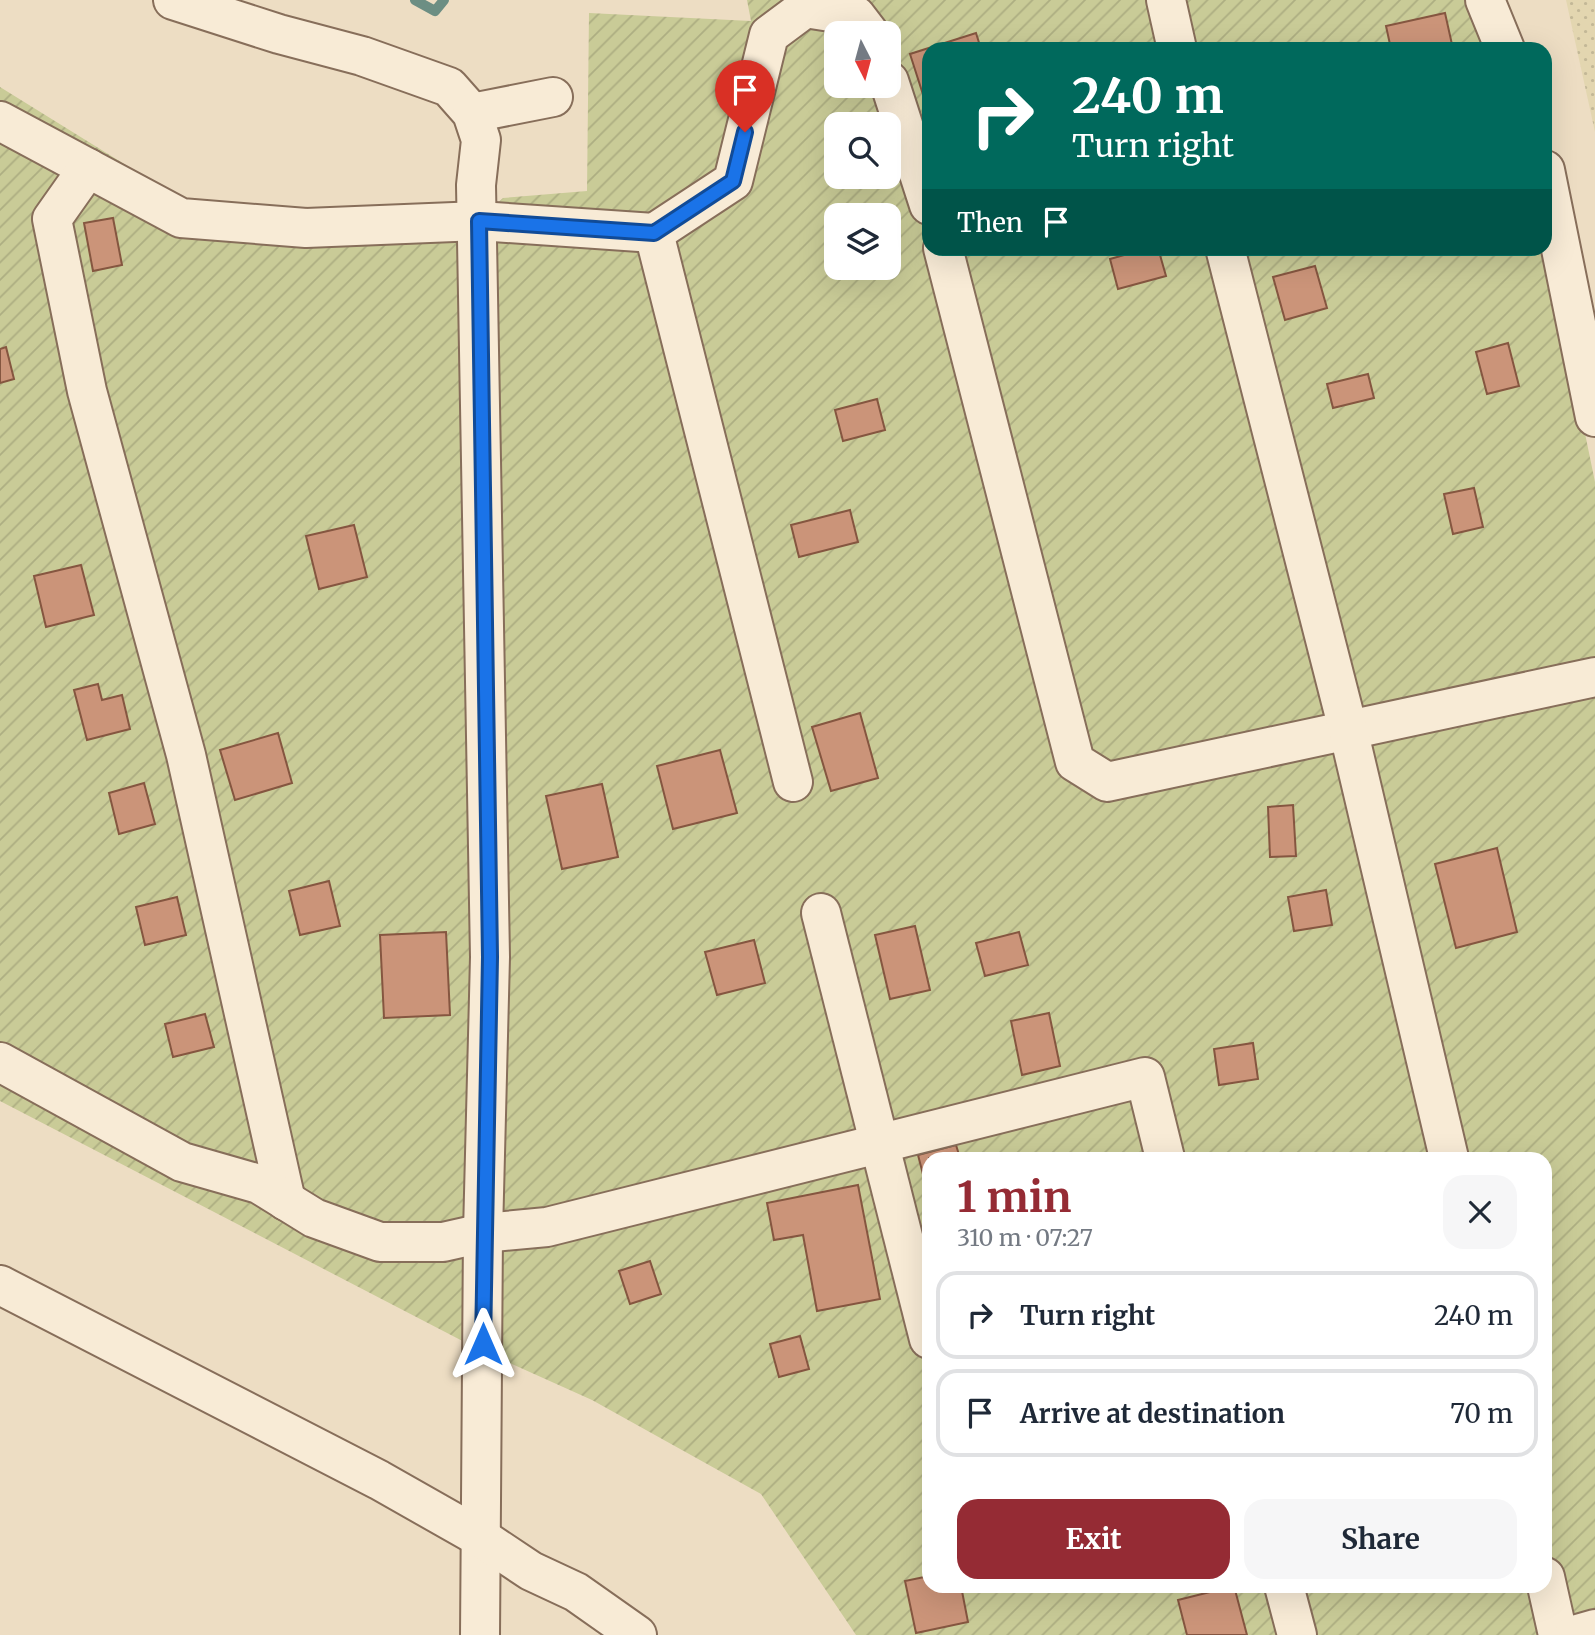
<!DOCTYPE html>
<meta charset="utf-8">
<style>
body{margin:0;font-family:Merriweather,serif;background:#f6f6f7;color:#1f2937;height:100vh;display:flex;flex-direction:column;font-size:26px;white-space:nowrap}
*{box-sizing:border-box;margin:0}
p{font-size:23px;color:#747a83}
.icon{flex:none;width:38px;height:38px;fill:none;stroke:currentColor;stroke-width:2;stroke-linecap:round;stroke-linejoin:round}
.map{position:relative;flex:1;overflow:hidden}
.panel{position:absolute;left:922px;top:1152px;width:630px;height:441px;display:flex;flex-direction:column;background:#fff;border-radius:21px;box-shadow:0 7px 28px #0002}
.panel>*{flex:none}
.hud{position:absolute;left:922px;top:42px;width:630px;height:214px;border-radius:21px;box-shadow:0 7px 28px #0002;background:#00695c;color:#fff;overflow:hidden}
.needle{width:46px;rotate:174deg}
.tools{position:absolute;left:824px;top:21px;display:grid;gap:14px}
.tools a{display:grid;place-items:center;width:77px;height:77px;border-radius:14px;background:#fff;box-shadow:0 7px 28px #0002;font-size:35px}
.pin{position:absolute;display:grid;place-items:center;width:60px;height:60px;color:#fff;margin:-72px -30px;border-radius:50% 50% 50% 0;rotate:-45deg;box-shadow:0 0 7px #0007}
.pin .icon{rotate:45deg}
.me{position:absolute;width:77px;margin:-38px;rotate:0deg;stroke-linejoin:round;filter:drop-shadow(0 0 5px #0008)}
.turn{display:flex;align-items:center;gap:24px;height:147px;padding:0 35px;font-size:32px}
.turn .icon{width:91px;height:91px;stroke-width:2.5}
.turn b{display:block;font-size:49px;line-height:60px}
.then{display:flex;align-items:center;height:66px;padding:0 35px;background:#0003;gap:14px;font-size:26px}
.round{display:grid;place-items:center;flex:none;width:74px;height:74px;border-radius:21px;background:#f6f6f7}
.headline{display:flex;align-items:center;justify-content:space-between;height:119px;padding:0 35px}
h1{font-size:42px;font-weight:700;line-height:52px;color:#952b34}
.action{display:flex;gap:14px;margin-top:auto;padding:14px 35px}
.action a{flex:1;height:80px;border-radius:21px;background:#952b34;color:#fff;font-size:28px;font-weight:700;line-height:80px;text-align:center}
.action a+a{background:#f6f6f7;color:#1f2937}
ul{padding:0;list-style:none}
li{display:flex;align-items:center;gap:21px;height:88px;margin:0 14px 10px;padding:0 21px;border:4px solid #e0e1e3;border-radius:21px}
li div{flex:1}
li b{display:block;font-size:26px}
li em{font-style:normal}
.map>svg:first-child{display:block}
.farmland{fill:url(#farmland-dots)}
.garden{fill:url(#garden-furrows);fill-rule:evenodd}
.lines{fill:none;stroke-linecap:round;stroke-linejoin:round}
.stream{stroke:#6c8e83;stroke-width:10}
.building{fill:#cb9479;stroke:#855640;stroke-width:2}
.minor-casing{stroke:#876e5a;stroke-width:42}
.minor{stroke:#f8ebd6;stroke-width:38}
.route-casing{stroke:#114b97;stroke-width:18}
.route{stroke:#1a73e8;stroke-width:12}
</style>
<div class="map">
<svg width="1595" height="1635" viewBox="0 0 1595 1635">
<defs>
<pattern id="farmland-dots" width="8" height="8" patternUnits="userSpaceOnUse" patternTransform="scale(1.75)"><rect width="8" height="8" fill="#e3d6b0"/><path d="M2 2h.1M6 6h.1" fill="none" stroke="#c3b897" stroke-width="1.8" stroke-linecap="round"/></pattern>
<pattern id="garden-furrows" width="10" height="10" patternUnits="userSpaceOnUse" patternTransform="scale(1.75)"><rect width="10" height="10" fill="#c9cb97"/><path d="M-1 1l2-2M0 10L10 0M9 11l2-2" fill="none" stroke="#adae82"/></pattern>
</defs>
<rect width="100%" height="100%" fill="#edddc3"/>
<path class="farmland" d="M 1566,0 L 1595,0 L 1595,132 Z"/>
<path class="garden" d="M 747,0 L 1496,0 L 1506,49 L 929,49 L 929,248 L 1545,248 L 1545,239 L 1595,482 L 1595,1635 L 856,1635 L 761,1494 L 592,1400 L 476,1348 L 0,1101 L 0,87 L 192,206 L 478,221 L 503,198 L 587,191 L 589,13 L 751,21 ZM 836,33 L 889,33 L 889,86 L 836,86 ZM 836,124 L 889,124 L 889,177 L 836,177 ZM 836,215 L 889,215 L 889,268 L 836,268 ZM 929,1158 L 1545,1158 L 1545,1586 L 929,1586 Z"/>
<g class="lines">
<path class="stream" d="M 415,0 L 435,11 L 444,0"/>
</g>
<g class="building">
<path d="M 1445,13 L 1453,49 L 1391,49 L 1386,26 Z"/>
<path d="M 976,33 L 981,49 L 929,49 L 927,107 L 910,54 Z"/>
<path d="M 113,218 L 122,265 L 93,271 L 84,223 Z"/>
<path d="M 1149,248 L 1158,248 L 1166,276 L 1118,289 L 1110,259 Z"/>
<path d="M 1315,266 L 1327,308 L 1285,320 L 1273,277 Z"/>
<path d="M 1508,343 L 1519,386 L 1487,394 L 1476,352 Z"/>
<path d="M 6,347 L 14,379 L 0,383 L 0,349 Z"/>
<path d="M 1368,374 L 1374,398 L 1333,408 L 1327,384 Z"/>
<path d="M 877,399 L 885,430 L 843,441 L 835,410 Z"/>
<path d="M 1474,488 L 1483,527 L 1453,534 L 1444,494 Z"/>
<path d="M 850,510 L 858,542 L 799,557 L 791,525 Z"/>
<path d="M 354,525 L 367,577 L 319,589 L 306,536 Z"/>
<path d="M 81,565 L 94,615 L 46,627 L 34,576 Z"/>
<path d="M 98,684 L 102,700 L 122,695 L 130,729 L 87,740 L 74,690 Z"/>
<path d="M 860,713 L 878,778 L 831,791 L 812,727 Z"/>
<path d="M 278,733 L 292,783 L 235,800 L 220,750 Z"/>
<path d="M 720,750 L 737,813 L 673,829 L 657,766 Z"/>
<path d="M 144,783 L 155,824 L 119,834 L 109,793 Z"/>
<path d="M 602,784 L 618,857 L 562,869 L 546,796 Z"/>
<path d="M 1293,805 L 1296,856 L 1270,857 L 1268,807 Z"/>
<path d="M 1497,848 L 1517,932 L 1456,948 L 1435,864 Z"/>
<path d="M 329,881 L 340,926 L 300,935 L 289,891 Z"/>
<path d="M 1326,890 L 1332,925 L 1294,931 L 1288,897 Z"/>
<path d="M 177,897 L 186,935 L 145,945 L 136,907 Z"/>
<path d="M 915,926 L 930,990 L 890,999 L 875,935 Z"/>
<path d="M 446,932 L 450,1015 L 384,1018 L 380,935 Z"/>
<path d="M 1019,932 L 1028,965 L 985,976 L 976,943 Z"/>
<path d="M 754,940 L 765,983 L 717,995 L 705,952 Z"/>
<path d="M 1049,1013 L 1060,1066 L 1022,1075 L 1011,1021 Z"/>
<path d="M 205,1014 L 214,1047 L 173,1057 L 165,1024 Z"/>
<path d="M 1253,1043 L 1258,1079 L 1219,1085 L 1214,1049 Z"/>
<path d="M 956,1145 L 960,1158 L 929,1158 L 929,1186 L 926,1186 L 918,1155 Z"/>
<path d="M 858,1185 L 880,1299 L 817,1311 L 803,1235 L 774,1240 L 767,1203 Z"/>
<path d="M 650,1261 L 661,1294 L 630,1304 L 619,1271 Z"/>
<path d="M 800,1336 L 809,1369 L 779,1377 L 770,1344 Z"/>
<path d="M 929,1576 L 929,1586 L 961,1586 L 968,1622 L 916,1633 L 905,1581 Z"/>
<path d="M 1234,1586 L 1247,1635 L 1187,1635 L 1178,1600 Z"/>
</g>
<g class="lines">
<g class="minor-casing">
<g id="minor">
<path d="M 173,0 L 279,34 L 362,56 L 449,87 L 472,113 L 481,140 L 476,185 L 490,957 L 483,1233 L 480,1635"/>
<path d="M 1166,0 L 1177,49"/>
<path d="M 1485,0 L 1505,49"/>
<path d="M 805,8 L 856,16 L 869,33"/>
<path d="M 889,81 L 929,205"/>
<path d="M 472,113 L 553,97"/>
<path d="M 0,121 L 181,218 L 306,228 L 479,221 L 654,233 L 733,181 L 769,35 L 816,0"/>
<path d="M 88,168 L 52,219 L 87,391 L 186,755 L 286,1201"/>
<path d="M 1545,170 L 1595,417"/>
<path d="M 654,233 L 793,782"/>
<path d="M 943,248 L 1075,762 L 1107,782 L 1595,677"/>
<path d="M 1225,248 L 1348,729 L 1449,1158"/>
<path d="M 821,913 L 929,1339"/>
<path d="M 0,1062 L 182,1162 L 259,1184 L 314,1218 L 380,1242 L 443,1242 L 483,1233 L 547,1227 L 1145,1077 L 1165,1158"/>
<path d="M 0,1285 L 379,1480 L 483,1539 L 531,1571 L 576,1592 L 637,1635"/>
<path d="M 1545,1577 L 1558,1635"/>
<path d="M 1284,1586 L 1297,1635"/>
<path d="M 1574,1635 L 1595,1629"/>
</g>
</g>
<use href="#minor" class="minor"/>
</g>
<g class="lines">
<g class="route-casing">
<path id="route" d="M 483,1344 L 490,957 L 479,221 L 654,233 L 733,181 L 745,132"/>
</g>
<use href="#route" class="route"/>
</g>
</svg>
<div class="tools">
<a><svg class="needle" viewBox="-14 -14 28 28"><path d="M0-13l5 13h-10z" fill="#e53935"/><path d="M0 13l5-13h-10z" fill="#747a83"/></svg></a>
<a><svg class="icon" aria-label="search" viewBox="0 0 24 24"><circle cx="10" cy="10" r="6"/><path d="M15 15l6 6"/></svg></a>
<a><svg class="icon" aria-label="layers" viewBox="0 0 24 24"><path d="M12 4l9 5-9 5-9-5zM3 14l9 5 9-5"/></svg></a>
</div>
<div class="pin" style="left:745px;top:132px;background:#d93025"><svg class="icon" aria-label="arrive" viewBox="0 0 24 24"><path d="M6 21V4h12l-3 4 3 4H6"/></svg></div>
<svg class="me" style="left:483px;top:1344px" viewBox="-20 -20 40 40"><path d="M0-17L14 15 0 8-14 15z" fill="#1a73e8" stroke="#fff" stroke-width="4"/></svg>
<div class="hud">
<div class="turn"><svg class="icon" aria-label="right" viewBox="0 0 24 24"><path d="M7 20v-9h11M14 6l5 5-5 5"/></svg><div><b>240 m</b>Turn right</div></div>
<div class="then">Then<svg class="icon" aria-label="arrive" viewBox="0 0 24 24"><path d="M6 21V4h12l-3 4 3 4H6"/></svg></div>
</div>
<section class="panel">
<div class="headline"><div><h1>1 min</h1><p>310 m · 07:27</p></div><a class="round"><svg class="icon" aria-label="close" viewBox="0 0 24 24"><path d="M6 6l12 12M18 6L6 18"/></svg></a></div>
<ul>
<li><svg class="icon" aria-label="right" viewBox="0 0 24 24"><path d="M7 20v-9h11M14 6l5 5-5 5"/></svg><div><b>Turn right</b></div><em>240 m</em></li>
<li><svg class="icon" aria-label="arrive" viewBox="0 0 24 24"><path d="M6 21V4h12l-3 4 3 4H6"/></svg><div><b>Arrive at destination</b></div><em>70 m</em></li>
</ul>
<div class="action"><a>Exit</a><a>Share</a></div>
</section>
</div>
